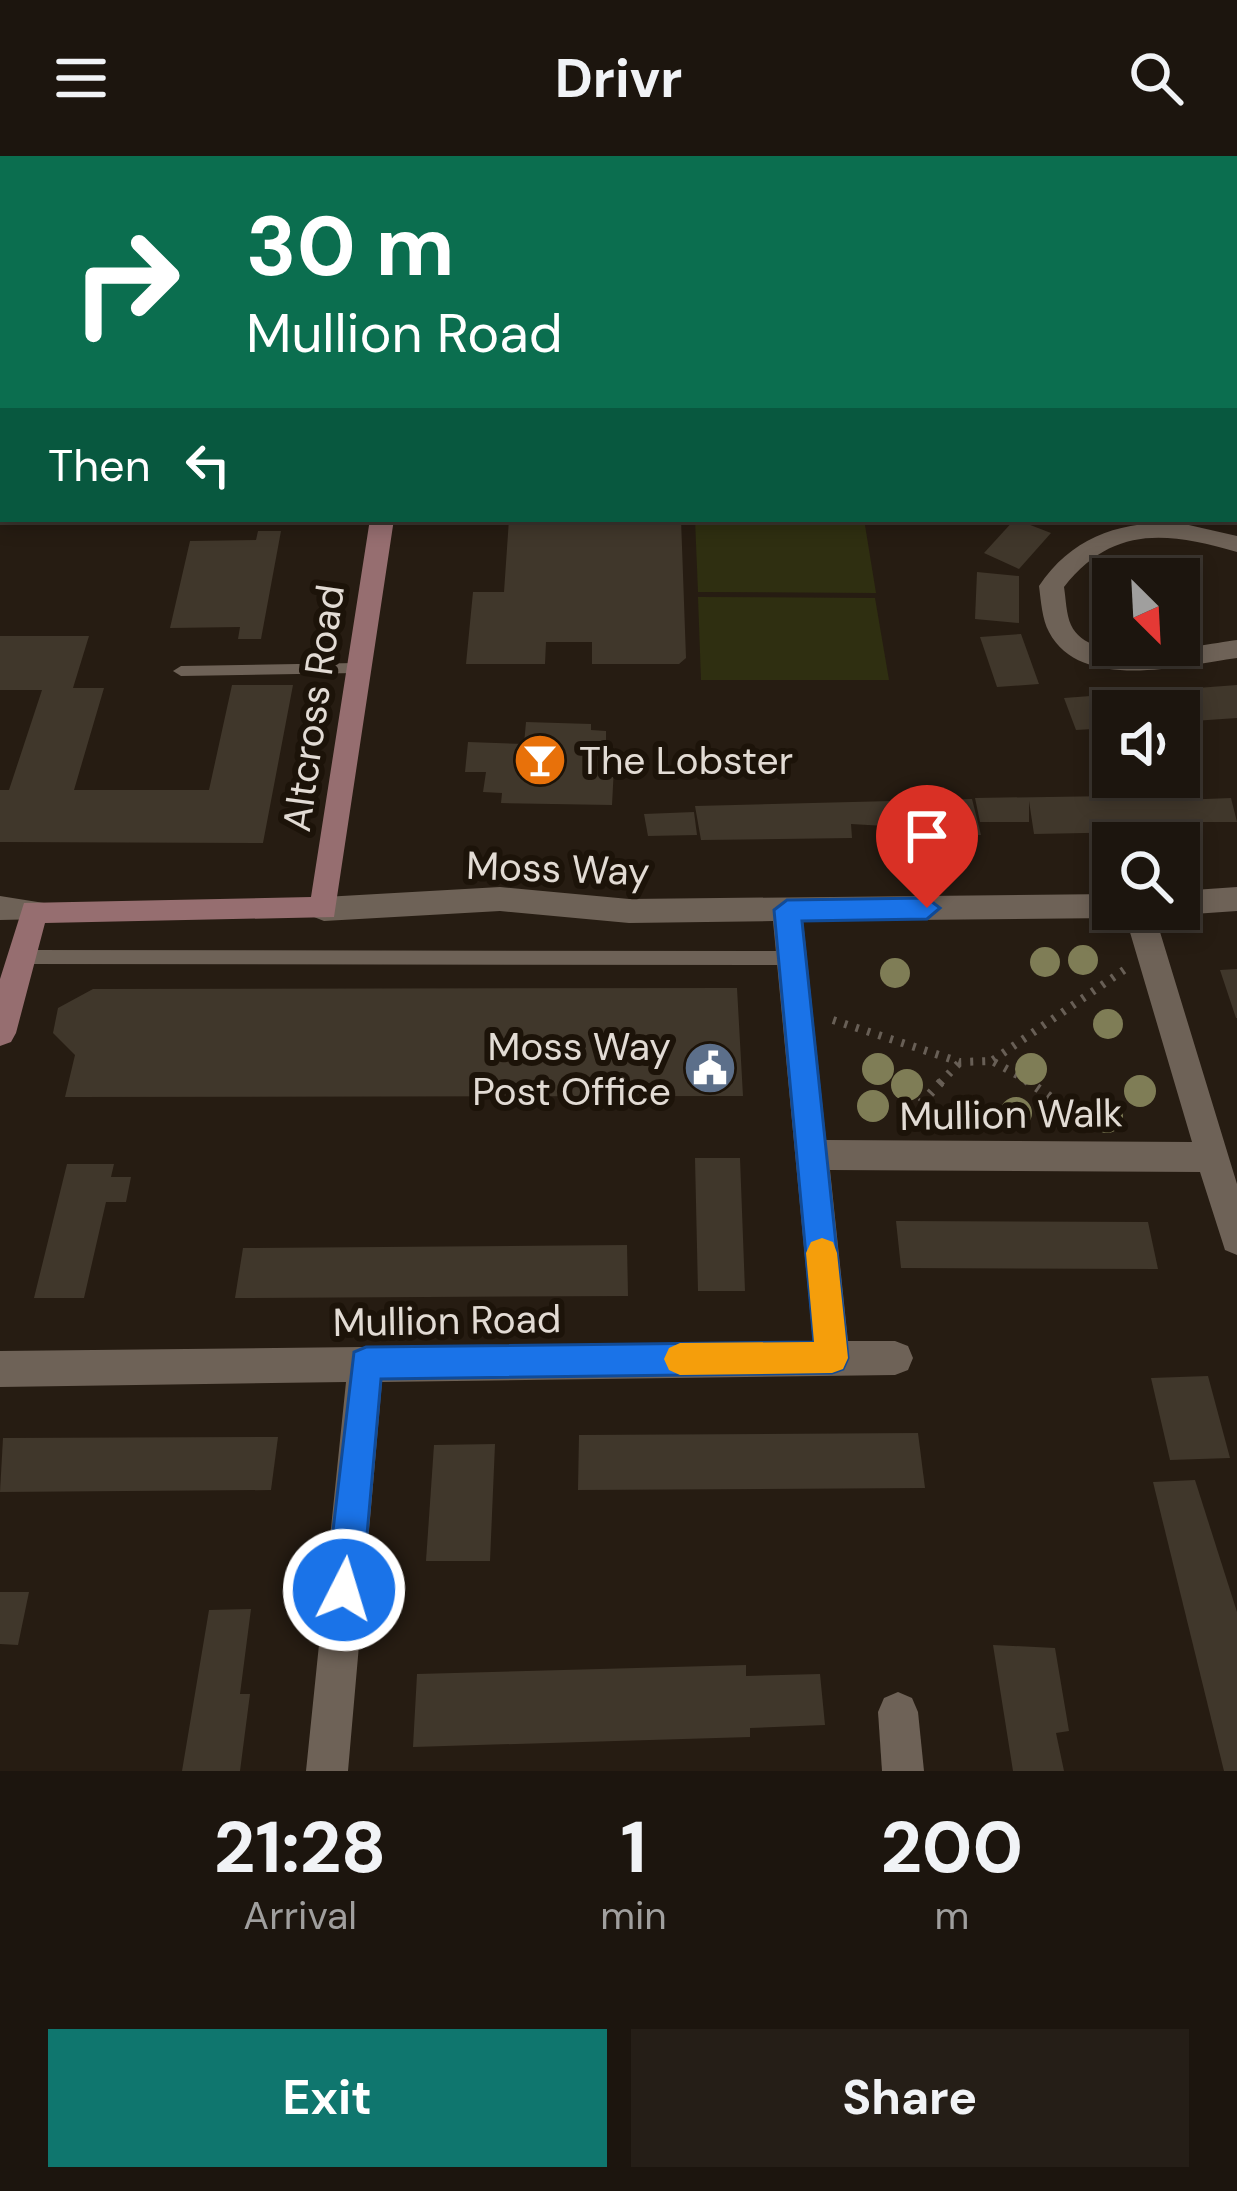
<!DOCTYPE html>
<style>
body{margin:0;font-family:"DM Sans",sans-serif;background:#251e17;color:#f1f3f6;height:100vh;display:flex;flex-direction:column;font-size:45px;white-space:nowrap}
*{box-sizing:border-box;margin:0}
p{font-size:39px;color:#a09f9e}
.icon{flex:none;width:66px;height:66px;fill:none;stroke:currentColor;stroke-width:2;stroke-linecap:round;stroke-linejoin:round}
.map{position:relative;height:1615px;overflow:hidden}
.details{display:flex;flex-direction:column;background:#1c150e;flex:1}
.details>*{flex:none}
.hud{position:absolute;left:0px;top:0px;width:1239px;height:366px;box-shadow:0 6px 18px #0003,0 0 0 3px #3a342e;background:#0b6e4f;color:#fff;overflow:hidden}
.needle{width:78px;rotate:156deg}
.fabs{position:absolute;left:1092px;top:402px;display:grid;gap:24px}
.fabs a{display:grid;place-items:center;width:108px;height:108px;border-radius:0px;background:#1c150e;box-shadow:0 6px 18px #0003,0 0 0 3px #3a342e;font-size:60px}
.pin{position:absolute;display:grid;place-items:center;width:102px;height:102px;color:#fff;margin:-123px -51px;border-radius:50% 50% 50% 0;rotate:-45deg;box-shadow:0 0 12px #0007}
.pin .icon{rotate:45deg}
.me{position:absolute;width:132px;margin:-66px;rotate:5deg;stroke-linejoin:round;filter:drop-shadow(0 0 9px #0008)}
.turn{display:flex;align-items:center;gap:42px;height:252px;padding:0 48px;font-size:54px}
.turn .icon{width:156px;height:156px;stroke-width:2.5}
.turn b{display:block;font-size:84px;line-height:102px}
.then{display:flex;align-items:center;height:114px;padding:0 48px;background:#0003;gap:24px;font-size:45px}
.eta{display:flex;justify-content:space-evenly;align-items:center;height:204px;text-align:center}
.eta b{font-size:72px;font-weight:700;line-height:84px}
.cta{display:flex;gap:24px;margin-top:auto;padding:24px 48px}
.cta a{flex:1;height:138px;border-radius:0px;background:#0f766e;color:#fff;font-size:48px;font-weight:700;line-height:138px;text-align:center}
.cta a+a{background:#251e17;color:#f1f3f6}
header{display:flex;justify-content:space-between;align-items:center;height:156px;padding:0 48px;background:#1c150e;font-size:54px;font-weight:700}
.map>svg:first-child{display:block}
.green{fill:#2f2f11}
.building{fill:#40372b}
.lines{fill:none;stroke-linecap:round;stroke-linejoin:round}
.path-far1{stroke:#685f56;stroke-width:8;stroke-dasharray:3 9;stroke-linecap:butt}
.path{stroke:#685f56;stroke-width:9;stroke-dasharray:3 10;stroke-linecap:butt}
.lane{fill:#6e6257;fill-rule:evenodd}
.street{fill:#6e6257;fill-rule:evenodd}
.secondary{fill:#966e70;fill-rule:evenodd}
.tree{fill:#7f7d56}
.route{fill:#1a73e8;stroke:#114b97;stroke-width:3}
.slow{fill:#f59e0b}
.labels{text-anchor:middle;stroke-width:12;stroke-linejoin:round;paint-order:stroke}
.street-label{font-size:39px;fill:#e2dbd4;stroke:#1c1309}
.poi-label{font-size:39px;fill:#e2dbd4;stroke:#1c1309;text-anchor:start}
</style>
<header><svg class="icon" aria-label="menu" viewBox="0 0 24 24"><path d="M4 6h16M4 12h16M4 18h16"/></svg>Drivr<svg class="icon" aria-label="search" viewBox="0 0 24 24"><circle cx="10" cy="10" r="6"/><path d="M15 15l6 6"/></svg></header>
<div class="map">
<svg width="1237" height="1615" viewBox="0 0 1237 1615">
<rect width="100%" height="100%" fill="#261c12"/>
<g class="green">
<path d="M 436,0 L 1237,0 L 1237,86 L 1236,3 Z"/>
<path d="M 695,363 L 864,363 L 876,437 L 698,436 Z"/>
<path d="M 698,441 L 875,442 L 889,524 L 701,524 Z"/>
</g>
<g class="building">
<path d="M 509,363 L 681,363 L 686,502 L 679,508 L 592,508 L 592,486 L 546,486 L 545,508 L 466,508 L 473,436 L 504,436 Z"/>
<path d="M 1015,363 L 1051,377 L 1019,413 L 984,397 Z"/>
<path d="M 258,375 L 281,375 L 261,483 L 238,483 L 240,471 L 170,472 L 190,385 L 256,384 Z"/>
<path d="M 977,416 L 1019,420 L 1019,467 L 975,463 Z"/>
<path d="M 1021,478 L 1039,528 L 997,531 L 980,481 Z"/>
<path d="M 0,480 L 89,480 L 73,532 L 104,532 L 74,634 L 209,634 L 232,529 L 293,529 L 263,687 L 0,686 L 0,634 L 9,634 L 42,534 L 0,534 Z"/>
<path d="M 1237,529 L 1237,562 L 1179,566 L 1179,555 L 1113,555 L 1110,572 L 1076,574 L 1064,542 Z"/>
<path d="M 526,566 L 591,568 L 591,574 L 606,575 L 606,592 L 615,592 L 612,649 L 501,647 L 502,637 L 483,636 L 486,616 L 465,616 L 468,586 L 524,588 Z"/>
<path d="M 1176,639 L 1179,644 L 1231,642 L 1237,666 L 1186,666 L 1188,675 L 1034,678 L 1029,645 L 1029,666 L 980,666 L 975,642 Z"/>
<path d="M 972,643 L 981,679 L 906,680 L 902,671 L 851,668 L 852,682 L 701,684 L 695,650 Z"/>
<path d="M 694,656 L 697,679 L 648,680 L 644,658 Z"/>
<path d="M 1237,813 L 1237,862 L 1236,862 L 1220,814 Z"/>
<path d="M 737,832 L 743,940 L 65,941 L 75,899 L 53,877 L 58,852 L 93,833 Z"/>
<path d="M 695,1002 L 740,1002 L 745,1135 L 698,1135 Z"/>
<path d="M 67,1008 L 114,1008 L 111,1021 L 131,1021 L 126,1046 L 106,1046 L 84,1142 L 34,1142 Z"/>
<path d="M 896,1065 L 1148,1066 L 1158,1113 L 901,1112 Z"/>
<path d="M 627,1089 L 628,1140 L 235,1142 L 243,1092 Z"/>
<path d="M 1208,1220 L 1230,1302 L 1170,1304 L 1151,1222 Z"/>
<path d="M 918,1277 L 925,1332 L 578,1334 L 579,1279 Z"/>
<path d="M 278,1281 L 271,1334 L 0,1336 L 3,1282 Z"/>
<path d="M 495,1288 L 490,1405 L 426,1405 L 434,1289 Z"/>
<path d="M 1195,1324 L 1237,1456 L 1237,1615 L 1224,1615 L 1153,1326 Z"/>
<path d="M 0,1436 L 29,1436 L 18,1489 L 0,1488 Z"/>
<path d="M 251,1453 L 240,1538 L 250,1538 L 240,1615 L 182,1615 L 209,1454 Z"/>
<path d="M 993,1489 L 1055,1492 L 1069,1575 L 1056,1577 L 1064,1615 L 1013,1615 Z"/>
<path d="M 746,1509 L 746,1520 L 820,1518 L 825,1569 L 750,1572 L 750,1581 L 413,1591 L 417,1518 Z"/>
</g>
<g class="lines">
<g class="path-far1">
<path d="M 833,864 L 960,906 L 992,905 L 1032,927"/>
<path d="M 993,904 L 1124,814"/>
<path d="M 940,927 L 960,906"/>
</g>
<g class="path">
<path d="M 1026,924 L 1086,966"/>
<path d="M 903,966 L 943,924"/>
</g>
<g class="lane">
<path d="M 356,507 L 364,512 L 356,517 L 181,520 L 173,515 L 181,510 Z"/>
<path d="M 23,794 L 793,795 L 799,797 L 802,802 L 799,807 L 793,809 L 23,808 L 17,806 L 14,801 L 17,796 Z"/>
</g>
<g class="street">
<path d="M 150,0 L 403,0 L 401,3 Z"/>
<rect x="0" y="77" width="3" height="12"/>
<rect x="0" y="249" width="3" height="14"/>
<path d="M 1180,367 L 1237,380 L 1237,396 C 1167,376 1113,369 1064,431 C 1066,443 1066,458 1071,469 C 1092,514 1198,489 1237,484 L 1237,502 C 1184,509 1081,537 1049,476 C 1042,463 1041,445 1039,430 C 1073,380 1120,365 1180,367 Z"/>
<path d="M 500,731 L 629,743 L 1113,738 L 1113,753 L 1153,753 L 1237,1028 L 1237,1099 L 1225,1094 L 1200,1016 L 830,1014 L 848,1185 L 895,1185 L 908,1190 L 913,1202 L 908,1214 L 895,1219 L 382,1226 L 348,1615 L 306,1615 L 346,1226 L 0,1231 L 0,1195 L 813,1186 L 773,765 L 629,767 L 500,755 L 324,765 L 314,761 L 309,753 L 314,745 L 324,741 ZM 1124,756 L 1192,986 L 826,984 L 803,765 L 1113,762 Z"/>
<path d="M 1237,731 L 1237,755 L 1179,759 L 1168,753 L 1179,753 L 1179,735 Z"/>
<path d="M 0,740 L 44,747 L 49,755 L 44,763 L 0,764 Z"/>
<path d="M 898,1536 L 912,1542 L 918,1556 L 924,1615 L 882,1615 L 878,1556 L 884,1542 Z"/>
</g>
<path class="secondary" d="M 370,363 L 394,363 L 334,761 L 45,767 L 16,877 L 11,886 L 0,890 L 0,823 L 24,747 L 311,741 Z"/>
</g>
<g class="tree">
<circle cx="1083" cy="804" r="15"/>
<circle cx="1045" cy="806" r="15"/>
<circle cx="895" cy="817" r="15"/>
<circle cx="1108" cy="868" r="15"/>
<circle cx="878" cy="913" r="16"/>
<circle cx="1031" cy="913" r="16"/>
<circle cx="907" cy="929" r="16"/>
<circle cx="1140" cy="935" r="16"/>
<circle cx="873" cy="950" r="16"/>
<circle cx="1016" cy="957" r="16"/>
<circle cx="1107" cy="961" r="16"/>
</g>
<path class="route" d="M 927,742 L 940,752 L 927,763 L 802,765 L 848,1202 L 843,1213 L 832,1217 L 381,1223 L 362,1434 L 357,1446 L 344,1451 L 332,1446 L 326,1434 L 354,1196 L 366,1191 L 814,1186 L 774,754 L 787,744 Z"/>
<path class="slow" d="M 822,1082 L 833,1086 L 837,1097 L 848,1202 L 843,1213 L 832,1217 L 680,1219 L 669,1214 L 664,1203 L 669,1192 L 680,1187 L 814,1186 L 806,1097 L 811,1086 Z"/>
<defs>
<g id="bar-disc" transform="scale(2.7)"><circle r="9.5" fill="#e8710a" stroke="#1c1309"/><path d="M-6-5H6L.8 .8V4.5H3.5V6h-7V4.5H-.8V.8Z" fill="#fff"/></g>
<g id="civic-disc" transform="scale(2.7)"><circle r="9.5" fill="#5c6f8a" stroke="#1c1309"/><path d="M-.6-6.5H3V-4.5H.6V-3L4-1V1h2V6H-6V1h2V-1L-.6-3ZM-1.2 2.5V6h2.4V2.5Z" fill="#fff"/></g>
</defs>
<g fill-rule="evenodd">
<use href="#bar-disc" x="540" y="604"/>
<use href="#civic-disc" x="710" y="912"/>
</g>
<g class="labels">
<g class="street-label">
<text transform="translate(313 552) rotate(-82)" y="14">Altcross Road</text>
<text transform="translate(558 712) rotate(2)" y="14">Moss Way</text>
<text transform="translate(1011 958) rotate(-1)" y="14">Mullion Walk</text>
<text transform="translate(447 1164) rotate(-1)" y="14">Mullion Road</text>
</g>
<g class="poi-label">
<text x="579" y="618">The Lobster</text>
<text x="671" y="904" text-anchor="end">Moss Way<tspan x="671" dy="45">Post Office</tspan></text>
</g>
</g>
</svg>
<div class="fabs">
<a><svg class="needle" viewBox="-14 -14 28 28"><path d="M0-13l5 13h-10z" fill="#e53935"/><path d="M0 13l5-13h-10z" fill="#a09f9e"/></svg></a>
<a><svg class="icon" aria-label="sound" viewBox="0 0 24 24"><path d="M4 9h4l5-4v14l-5-4H4zM17 9q2 3 0 6"/></svg></a>
<a><svg class="icon" aria-label="search" viewBox="0 0 24 24"><circle cx="10" cy="10" r="6"/><path d="M15 15l6 6"/></svg></a>
</div>
<div class="pin" style="left:927px;top:752px;background:#d93025"><svg class="icon" aria-label="arrive" viewBox="0 0 24 24"><path d="M6 21V4h12l-3 4 3 4H6"/></svg></div>
<svg class="me" style="left:344px;top:1434px" viewBox="-20 -20 40 40"><circle r="17" fill="#1a73e8" stroke="#fff" stroke-width="3"/><path d="M0-11L8 9 0 5-8 9z" fill="#fff"/></svg>
<div class="hud">
<div class="turn"><svg class="icon" aria-label="right" viewBox="0 0 24 24"><path d="M7 20v-9h11M14 6l5 5-5 5"/></svg><div><b>30 m</b>Mullion Road</div></div>
<div class="then">Then<svg class="icon" aria-label="left" viewBox="0 0 24 24"><path d="M17 20v-9H6M10 6l-5 5 5 5"/></svg></div>
</div>
</div>
<section class="details">
<div class="eta">
<div><b>21:28</b><p>Arrival</p></div>
<div><b>1</b><p>min</p></div>
<div><b>200</b><p>m</p></div>
</div>
<div class="cta"><a>Exit</a><a>Share</a></div>
</section>
